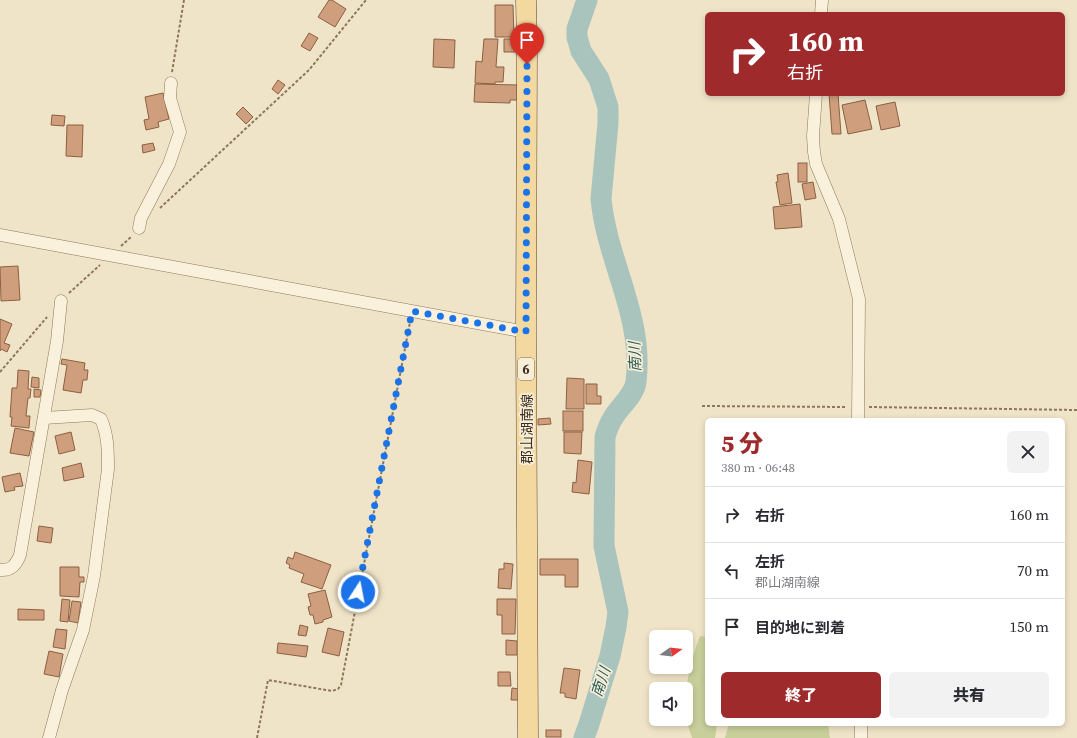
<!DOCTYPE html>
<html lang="ja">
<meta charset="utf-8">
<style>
body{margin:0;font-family:"Source Serif 4","Noto Sans JP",serif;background:#f2f2f3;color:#2b2b33;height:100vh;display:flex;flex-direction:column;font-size:15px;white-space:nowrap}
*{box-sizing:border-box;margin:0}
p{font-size:13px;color:#7c7c81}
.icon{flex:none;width:22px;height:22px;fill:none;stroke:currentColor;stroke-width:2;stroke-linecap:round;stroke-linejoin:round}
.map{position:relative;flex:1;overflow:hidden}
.details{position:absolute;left:705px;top:418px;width:360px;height:308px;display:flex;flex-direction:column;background:#fff;border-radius:6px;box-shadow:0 2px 6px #0003}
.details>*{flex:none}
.guide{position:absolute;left:705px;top:12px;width:360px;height:84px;border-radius:6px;box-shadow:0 2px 6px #0003;background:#9e2a2b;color:#fff;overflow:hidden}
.needle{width:26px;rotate:75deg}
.tools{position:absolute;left:649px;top:630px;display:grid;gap:8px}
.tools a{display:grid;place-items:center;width:44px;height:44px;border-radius:6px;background:#fff;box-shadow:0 2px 6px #0003;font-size:20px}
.pin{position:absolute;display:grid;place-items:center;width:34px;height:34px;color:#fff;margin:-41px -17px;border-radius:50% 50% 50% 0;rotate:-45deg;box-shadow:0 0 4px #0007}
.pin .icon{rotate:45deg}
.me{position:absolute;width:44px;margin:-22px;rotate:11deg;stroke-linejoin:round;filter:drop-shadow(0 0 3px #0008)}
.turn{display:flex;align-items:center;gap:14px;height:84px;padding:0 16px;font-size:18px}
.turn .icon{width:52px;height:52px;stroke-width:2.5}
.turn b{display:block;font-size:28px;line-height:34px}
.round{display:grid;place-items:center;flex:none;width:42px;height:42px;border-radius:6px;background:#f2f2f3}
.overview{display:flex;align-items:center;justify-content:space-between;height:68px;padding:0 16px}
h1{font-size:24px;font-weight:800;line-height:30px;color:#9e2a2b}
.action{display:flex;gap:8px;margin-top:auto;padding:8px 16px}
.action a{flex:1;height:46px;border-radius:6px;background:#9e2a2b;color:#fff;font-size:16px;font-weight:800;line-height:46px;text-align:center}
.action a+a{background:#f2f2f3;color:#2b2b33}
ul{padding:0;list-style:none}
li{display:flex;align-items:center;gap:12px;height:56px;padding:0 16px;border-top:1px solid #e1e1e2}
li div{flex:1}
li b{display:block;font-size:15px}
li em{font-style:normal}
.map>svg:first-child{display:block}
.green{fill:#c9cf9b}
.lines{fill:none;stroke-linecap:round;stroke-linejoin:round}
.river{stroke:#a9c4bc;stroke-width:21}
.building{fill:#cf9f7d;stroke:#8d5f41}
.minor-casing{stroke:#8d765c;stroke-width:13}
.primary-casing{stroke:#5b4430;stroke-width:21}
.path{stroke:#8d765c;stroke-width:2;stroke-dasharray:3 2;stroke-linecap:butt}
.minor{stroke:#faf1dc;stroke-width:12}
.primary{stroke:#f3d9a0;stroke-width:20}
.route{stroke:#1a73e8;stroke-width:7;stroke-dasharray:0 12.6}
.labels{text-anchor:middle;stroke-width:3.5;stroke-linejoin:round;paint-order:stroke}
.shield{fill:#f7eed8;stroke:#756857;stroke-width:1}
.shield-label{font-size:13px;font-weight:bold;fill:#3d2e20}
.street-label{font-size:14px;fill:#3d2e20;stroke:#f7eed8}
.water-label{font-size:15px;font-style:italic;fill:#2f5d5a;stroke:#f7eed8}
</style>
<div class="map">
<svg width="1077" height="738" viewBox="0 0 1077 738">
<rect width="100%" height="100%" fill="#f0e4c8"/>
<g class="green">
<path d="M 700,636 L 707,637 L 707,724 L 717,724 L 715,738 L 692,738 C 690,731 687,724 686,717 C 683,693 691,657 700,636 Z"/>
<path d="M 726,724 L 828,724 L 830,738 L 725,738 L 728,727 Z"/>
</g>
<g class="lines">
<path class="river" d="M 584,738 L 589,724 L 610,656 L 616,627 L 618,612 L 604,546 L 605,437 C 607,430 609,424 613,418 C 619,407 634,396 636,382 C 644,316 607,262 601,199 L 608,123 L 608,107 L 599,79 L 581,51 L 577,37 L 577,29 L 587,0"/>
</g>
<g class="building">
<path d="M 329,0 L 332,0 L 346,9 L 335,27 L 318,17 Z"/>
<path d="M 495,5 L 513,5 L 514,37 L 495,37 Z"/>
<path d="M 309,33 L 318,38 L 310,51 L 301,46 Z"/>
<path d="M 434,39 L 455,40 L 454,68 L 433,67 Z"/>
<path d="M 484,39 L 498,39 L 496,67 L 504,67 L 503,82 L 495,82 L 495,84 L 475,83 L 476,61 L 482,62 Z"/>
<path d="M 504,39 L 518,39 L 517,52 L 504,52 Z"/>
<path d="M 278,80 L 285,85 L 278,94 L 272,89 Z"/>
<path d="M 475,84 L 517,85 L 517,100 L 510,100 L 510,103 L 474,102 Z"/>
<path d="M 163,93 L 169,119 L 158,122 L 159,127 L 146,130 L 144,120 L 149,119 L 145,97 Z"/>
<path d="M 829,94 L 838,94 L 841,134 L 832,134 Z"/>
<path d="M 865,100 L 872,129 L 848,134 L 842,105 Z"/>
<path d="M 895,102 L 900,126 L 881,130 L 876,106 Z"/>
<path d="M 243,107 L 253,117 L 246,124 L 236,114 Z"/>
<path d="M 52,115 L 65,116 L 64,126 L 51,125 Z"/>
<path d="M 67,125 L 83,125 L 82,157 L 66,156 Z"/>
<path d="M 153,143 L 155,150 L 143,153 L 142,145 Z"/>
<rect x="798" y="163" width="9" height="19"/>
<path d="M 788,173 L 792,203 L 780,205 L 776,182 L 778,182 L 777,175 Z"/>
<path d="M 813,182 L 816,198 L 805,200 L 802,184 Z"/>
<path d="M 800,204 L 802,227 L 775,229 L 773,207 Z"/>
<path d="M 18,266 L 20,300 L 1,301 L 0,267 Z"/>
<path d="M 0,319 L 12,324 L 4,343 L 10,345 L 7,352 L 1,349 L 0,351 Z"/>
<path d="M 62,359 L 85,363 L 84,370 L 88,370 L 87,380 L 83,380 L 81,393 L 63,390 L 67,365 L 61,364 Z"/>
<path d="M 18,370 L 29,371 L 28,389 L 31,389 L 30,398 L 28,398 L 26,416 L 30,416 L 29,428 L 11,426 L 12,417 L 10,417 L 12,388 L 17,388 Z"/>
<path d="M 32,377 L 39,378 L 39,388 L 31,387 Z"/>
<path d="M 567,378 L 584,379 L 584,409 L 566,409 Z"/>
<path d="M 586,384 L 597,384 L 597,396 L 601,396 L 601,404 L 586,404 Z"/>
<path d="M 34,389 L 41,390 L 40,397 L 34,397 Z"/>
<rect x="563" y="411" width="20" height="20"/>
<path d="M 550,418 L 551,424 L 538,425 L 538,419 Z"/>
<path d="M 15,428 L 34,432 L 29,456 L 10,453 Z"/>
<path d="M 71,432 L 75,450 L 59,454 L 55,436 Z"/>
<path d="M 564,432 L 582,432 L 581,454 L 564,453 Z"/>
<path d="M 578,460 L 592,462 L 589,494 L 572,492 L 573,482 L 576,483 Z"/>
<path d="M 81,463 L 84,477 L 64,481 L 62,468 Z"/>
<path d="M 20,473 L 23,486 L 14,487 L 15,490 L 5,492 L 2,477 Z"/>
<path d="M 39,526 L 53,528 L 51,543 L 37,541 Z"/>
<path d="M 295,552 L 331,565 L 322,589 L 301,582 L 304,574 L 289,568 L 290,565 L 286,563 L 288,557 L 293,559 Z"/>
<path d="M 540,559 L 578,559 L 578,587 L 565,587 L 565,575 L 540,575 Z"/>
<path d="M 504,563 L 513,564 L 511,589 L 498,588 L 499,569 L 504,569 Z"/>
<path d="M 60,567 L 79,567 L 79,577 L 84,577 L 84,582 L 80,582 L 79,597 L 60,596 Z"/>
<path d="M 325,590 L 332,617 L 323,620 L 323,622 L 315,624 L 313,615 L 310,615 L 308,607 L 311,606 L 308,594 Z"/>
<path d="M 62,599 L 70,600 L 68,622 L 60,621 Z"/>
<path d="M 497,599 L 516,599 L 515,634 L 502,634 L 502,615 L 497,615 Z"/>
<path d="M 72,601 L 81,602 L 78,623 L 69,621 Z"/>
<path d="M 18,609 L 44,610 L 44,620 L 18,620 Z"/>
<path d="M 300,625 L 308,627 L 306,636 L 298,635 Z"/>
<path d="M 328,628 L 344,632 L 339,656 L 322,652 Z"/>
<path d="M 56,629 L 67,630 L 65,649 L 53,647 Z"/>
<path d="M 506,640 L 517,641 L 517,655 L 506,655 Z"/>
<path d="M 278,643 L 308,646 L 306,657 L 277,653 Z"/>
<path d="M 49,651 L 63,654 L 59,677 L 44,674 Z"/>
<path d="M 564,668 L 580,670 L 576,699 L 565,697 L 565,693 L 560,693 Z"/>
<path d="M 498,672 L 510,672 L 511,686 L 498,686 Z"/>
<path d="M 512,688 L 519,689 L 519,700 L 511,700 Z"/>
<rect x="546" y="730" width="15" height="7"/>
</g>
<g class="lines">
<g class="minor-casing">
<g id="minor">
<path d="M 821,14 L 822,0"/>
<path d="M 816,94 L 813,136 L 814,152 L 816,164 L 839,219 L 859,299 L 858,420"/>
<path d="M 139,228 L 141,218 L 169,164 L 180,132 L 170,98 L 171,83"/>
<path d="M 0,235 L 526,332"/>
<path d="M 44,418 L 92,415 L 101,419 C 108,435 108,451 108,469 L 94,576 L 83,630 L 62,690 L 49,738"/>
<path d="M 0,570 C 11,571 16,565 20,555 L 57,341 L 61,301"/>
<path d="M 861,724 L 861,738"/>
</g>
</g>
<g class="primary-casing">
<path id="primary" d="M 526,0 L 527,48 L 526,332 L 528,738"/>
</g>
<g class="path">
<path d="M 172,72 L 184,0"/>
<path d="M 160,208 L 309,70 L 366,0"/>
<path d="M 121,246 L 131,237"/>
<path d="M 69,293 L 100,265"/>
<path d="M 0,372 L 47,317"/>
<path d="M 702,406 L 847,407"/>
<path d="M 869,407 L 1077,410"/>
<path d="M 257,738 L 268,680 L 332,691 L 338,689 L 341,685 L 410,322"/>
</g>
<use href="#minor" class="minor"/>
<use href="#primary" class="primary"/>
</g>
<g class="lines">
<path class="route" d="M 358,592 L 412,311 L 526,332 L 527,64"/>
</g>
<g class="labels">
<rect class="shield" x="518" y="358" width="16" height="22" rx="3"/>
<g class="shield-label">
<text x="526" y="374">6</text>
</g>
<g class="street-label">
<text transform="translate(527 429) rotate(-90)" y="5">郡山湖南線</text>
</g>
<g class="water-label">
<text transform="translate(635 357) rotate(-92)" y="5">南川</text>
<text transform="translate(601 682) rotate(-72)" y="5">南川</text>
</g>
</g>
</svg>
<div class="tools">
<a><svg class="needle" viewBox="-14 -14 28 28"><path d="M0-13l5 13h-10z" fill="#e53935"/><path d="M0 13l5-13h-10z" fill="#7c7c81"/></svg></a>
<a><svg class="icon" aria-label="sound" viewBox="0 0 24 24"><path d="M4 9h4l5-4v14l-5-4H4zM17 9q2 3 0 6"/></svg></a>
</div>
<div class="pin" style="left:527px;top:64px;background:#d93025"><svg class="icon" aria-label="arrive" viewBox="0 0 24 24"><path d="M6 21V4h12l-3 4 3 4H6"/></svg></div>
<svg class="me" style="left:358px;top:592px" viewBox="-20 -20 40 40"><circle r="17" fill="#1a73e8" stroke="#fff" stroke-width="3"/><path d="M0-11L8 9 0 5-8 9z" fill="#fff"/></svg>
<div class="guide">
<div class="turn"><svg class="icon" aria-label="right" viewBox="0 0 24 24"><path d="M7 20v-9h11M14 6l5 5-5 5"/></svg><div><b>160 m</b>右折</div></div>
</div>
<section class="details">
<div class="overview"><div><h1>5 分</h1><p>380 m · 06:48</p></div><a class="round"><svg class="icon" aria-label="close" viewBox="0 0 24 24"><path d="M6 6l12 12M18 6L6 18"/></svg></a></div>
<ul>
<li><svg class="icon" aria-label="right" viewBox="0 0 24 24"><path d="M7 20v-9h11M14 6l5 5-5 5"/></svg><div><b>右折</b></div><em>160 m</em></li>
<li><svg class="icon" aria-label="left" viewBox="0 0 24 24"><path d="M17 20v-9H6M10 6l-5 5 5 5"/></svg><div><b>左折</b><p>郡山湖南線</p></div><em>70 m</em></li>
<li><svg class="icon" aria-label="arrive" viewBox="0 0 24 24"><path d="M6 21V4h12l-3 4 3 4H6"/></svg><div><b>目的地に到着</b></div><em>150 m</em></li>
</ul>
<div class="action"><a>終了</a><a>共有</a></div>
</section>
</div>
